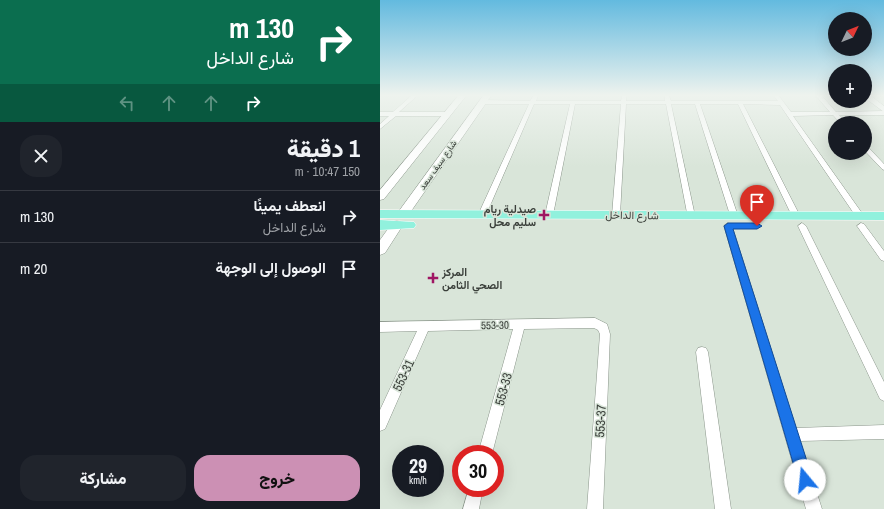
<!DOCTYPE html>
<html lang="ar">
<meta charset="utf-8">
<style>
body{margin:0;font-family:"Archivo Narrow",Vazirmatn,sans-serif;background:#20242c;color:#f1f3f6;direction:rtl;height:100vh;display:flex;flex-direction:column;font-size:15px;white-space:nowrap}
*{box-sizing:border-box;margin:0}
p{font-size:13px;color:#9ea1a6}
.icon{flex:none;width:22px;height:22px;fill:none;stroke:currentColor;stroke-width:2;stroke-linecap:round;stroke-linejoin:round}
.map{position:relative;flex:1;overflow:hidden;direction:ltr}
.sheet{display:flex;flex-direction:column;background:#171b24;width:380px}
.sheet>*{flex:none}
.banner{background:#0b6e4f;color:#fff;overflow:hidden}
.needle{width:26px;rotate:47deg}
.buttons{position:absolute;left:448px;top:12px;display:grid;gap:8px}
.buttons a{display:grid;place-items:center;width:44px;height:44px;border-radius:50%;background:#171b24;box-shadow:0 4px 16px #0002;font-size:20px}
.speed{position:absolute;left:12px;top:445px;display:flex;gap:8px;font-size:20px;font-weight:700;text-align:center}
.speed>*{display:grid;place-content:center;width:52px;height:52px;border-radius:50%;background:#171b24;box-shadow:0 4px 16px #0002;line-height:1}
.speed small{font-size:10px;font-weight:400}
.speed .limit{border:6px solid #d22;background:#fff;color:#111}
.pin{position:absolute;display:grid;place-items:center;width:34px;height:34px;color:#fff;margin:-41px -17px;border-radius:50% 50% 50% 0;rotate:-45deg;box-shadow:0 0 4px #0007}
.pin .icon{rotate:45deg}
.me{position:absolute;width:44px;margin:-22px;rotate:343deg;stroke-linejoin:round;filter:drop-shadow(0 0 3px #0008)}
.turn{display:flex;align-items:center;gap:14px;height:84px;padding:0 20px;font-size:18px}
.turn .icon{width:52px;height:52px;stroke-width:2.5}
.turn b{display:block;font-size:28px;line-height:34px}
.lanes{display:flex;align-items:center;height:38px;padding:0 20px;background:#0003;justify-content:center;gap:20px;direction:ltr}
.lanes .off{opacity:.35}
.round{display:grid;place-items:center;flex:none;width:42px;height:42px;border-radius:16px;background:#20242c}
.summary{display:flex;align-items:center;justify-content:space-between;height:68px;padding:0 20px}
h1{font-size:24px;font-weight:800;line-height:30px}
.button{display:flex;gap:8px;margin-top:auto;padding:8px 20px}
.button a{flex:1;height:46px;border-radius:16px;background:#cc90b4;color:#111;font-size:16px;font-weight:800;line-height:46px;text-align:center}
.button a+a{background:#20242c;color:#f1f3f6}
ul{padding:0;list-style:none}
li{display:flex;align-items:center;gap:12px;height:52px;padding:0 20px;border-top:1px solid #363941}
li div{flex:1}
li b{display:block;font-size:15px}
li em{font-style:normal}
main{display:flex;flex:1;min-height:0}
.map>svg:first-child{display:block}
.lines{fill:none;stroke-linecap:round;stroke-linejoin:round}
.street-casing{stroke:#8a958a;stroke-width:1}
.secondary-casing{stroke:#8a958a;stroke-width:1}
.primary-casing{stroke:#fff;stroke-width:1}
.street{fill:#fff;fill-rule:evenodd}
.secondary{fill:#fff;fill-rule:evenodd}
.primary{fill:#91f1dd;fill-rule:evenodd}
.route{fill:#1a73e8;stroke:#114b97}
.poi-dot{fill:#9f1663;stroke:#d9e5d9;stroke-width:1.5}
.labels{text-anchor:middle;stroke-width:3;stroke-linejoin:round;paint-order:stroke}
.far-street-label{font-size:9px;fill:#3a3f3a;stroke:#d9e5d9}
.poi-label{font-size:11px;font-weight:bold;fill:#3a3f3a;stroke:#d9e5d9;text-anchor:end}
.street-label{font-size:11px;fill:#3a3f3a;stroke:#d9e5d9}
.near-street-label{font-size:13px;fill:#3a3f3a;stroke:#d9e5d9}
</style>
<main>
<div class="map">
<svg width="504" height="509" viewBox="0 0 504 509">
<rect width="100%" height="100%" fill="#d9e5d9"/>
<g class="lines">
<g class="street-casing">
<g id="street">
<path d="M 31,96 L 37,96 L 19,112 L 67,112 L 70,114 L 67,116 L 16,116 L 0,129 L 0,124 L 9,116 L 0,116 L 0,112 L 13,112 Z"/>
<path d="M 153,96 L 158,96 L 156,101 L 241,101 L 242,96 L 246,96 L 246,101 L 285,101 L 285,96 L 289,96 L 291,101 L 398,101 L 394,96 L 399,96 L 411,112 L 450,112 L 436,96 L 442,96 L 456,112 L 504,111 L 504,115 L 459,115 L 466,123 L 460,123 L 453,115 L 413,116 L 484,216 L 483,218 L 477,218 L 400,105 L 363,104 L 420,216 L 416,219 L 412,216 L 358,104 L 320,104 L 358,216 L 357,218 L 351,218 L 315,104 L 291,104 L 315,216 L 314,218 L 308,218 L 286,104 L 246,104 L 240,215 L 236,218 L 233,217 L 232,215 L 241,104 L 195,104 L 173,215 L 169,218 L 166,217 L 165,215 L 190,104 L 154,104 L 106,215 L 102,218 L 99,217 L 98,215 L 149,104 L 102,104 L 99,102 L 102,100 L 150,101 Z"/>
<path d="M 485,145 L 487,146 L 504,164 L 504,170 L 502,169 L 485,151 Z"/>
<path d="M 348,223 L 352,226 L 416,428 L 504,425 L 504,439 L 420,441 L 442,509 L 426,509 L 344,226 Z"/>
<path d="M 422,223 L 426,226 L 504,382 L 504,401 L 500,399 L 418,226 Z"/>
<path d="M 481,223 L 484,224 L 504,251 L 504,261 L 501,260 L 477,226 Z"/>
<path d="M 215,318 L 227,324 L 230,334 L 223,509 L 207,509 L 220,334 L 218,330 L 214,328 L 144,329 L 112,454 L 98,454 L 133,329 L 48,331 L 5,429 L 0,431 L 0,410 L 37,331 L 0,332 L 0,322 Z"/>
<path d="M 322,347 L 326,348 L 328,352 L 351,509 L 335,509 L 316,352 L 318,348 Z"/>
<path d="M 89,488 L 103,488 L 99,509 L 83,509 Z"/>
</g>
</g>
<g class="secondary-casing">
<g id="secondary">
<path d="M 78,96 L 86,96 L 4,199 L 0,200 L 0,190 Z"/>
<path d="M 103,96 L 111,96 L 27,217 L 19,217 L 17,214 L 19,211 Z"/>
<path d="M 485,96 L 491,96 L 504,106 L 504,112 L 485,98 Z"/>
<path d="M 17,221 L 21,222 L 23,225 L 5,253 L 0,255 L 0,240 L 13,222 Z"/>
</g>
</g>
<g class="primary-casing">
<g id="primary">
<path d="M 0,210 L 504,212 L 504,220 L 0,218 Z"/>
<path d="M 0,220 L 34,222 L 36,225 L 34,228 L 0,230 Z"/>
</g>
</g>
<use href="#street" class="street"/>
<use href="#secondary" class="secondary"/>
<use href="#primary" class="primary"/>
</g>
<linearGradient id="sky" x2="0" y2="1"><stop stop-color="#63badf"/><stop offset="0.57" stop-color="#eef3ee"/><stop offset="1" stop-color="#eef3ee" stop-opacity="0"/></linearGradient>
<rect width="504" height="167" fill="url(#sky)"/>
<path class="route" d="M 348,223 L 377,223 L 382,226 L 377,229 L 353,229 L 433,480 L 430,485 L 425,487 L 420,485 L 418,480 L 344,226 Z"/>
<g class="poi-dot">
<path d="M162 209h4v4h4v4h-4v4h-4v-4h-4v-4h4z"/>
<path d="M51 272h4v4h4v4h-4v4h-4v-4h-4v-4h4z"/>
</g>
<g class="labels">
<g class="far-street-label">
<text transform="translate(58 165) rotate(-55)" y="3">شارع سيف سعد</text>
</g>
<g class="poi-label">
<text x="156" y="213">صيدلية ريام<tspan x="156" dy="13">سليم محل</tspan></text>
<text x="62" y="276" text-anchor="start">المركز<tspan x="62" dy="13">الصحي الثامن</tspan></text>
</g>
<g class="street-label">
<text transform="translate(252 215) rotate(1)" y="4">شارع الداخل</text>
<text transform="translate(115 325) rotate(-1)" y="4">553-30</text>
</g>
<g class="near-street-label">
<text transform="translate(23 375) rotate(-65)" y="5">553-31</text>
<text transform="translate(123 389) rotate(-75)" y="5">553-33</text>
<text transform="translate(220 421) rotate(-87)" y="5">553-37</text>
</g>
</g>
</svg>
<div class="buttons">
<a><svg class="needle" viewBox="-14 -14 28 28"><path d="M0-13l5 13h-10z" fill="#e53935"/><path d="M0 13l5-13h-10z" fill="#9ea1a6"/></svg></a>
<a>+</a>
<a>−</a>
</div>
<div class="speed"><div>29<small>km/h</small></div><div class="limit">30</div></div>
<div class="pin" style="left:377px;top:226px;background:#d93025"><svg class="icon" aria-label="arrive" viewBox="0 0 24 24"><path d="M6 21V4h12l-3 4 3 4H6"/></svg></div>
<svg class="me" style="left:425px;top:480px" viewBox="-20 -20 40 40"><circle r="19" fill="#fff"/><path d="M0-13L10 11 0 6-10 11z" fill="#1a73e8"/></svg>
</div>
<section class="sheet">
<div class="banner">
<div class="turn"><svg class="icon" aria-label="right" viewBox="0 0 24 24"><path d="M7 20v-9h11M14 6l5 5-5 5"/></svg><div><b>130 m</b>شارع الداخل</div></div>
<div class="lanes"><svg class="icon off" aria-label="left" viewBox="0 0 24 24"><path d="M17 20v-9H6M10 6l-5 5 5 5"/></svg><svg class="icon off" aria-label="ahead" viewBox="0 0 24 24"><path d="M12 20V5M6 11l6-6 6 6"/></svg><svg class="icon off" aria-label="ahead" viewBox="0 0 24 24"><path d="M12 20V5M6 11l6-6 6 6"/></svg><svg class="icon" aria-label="right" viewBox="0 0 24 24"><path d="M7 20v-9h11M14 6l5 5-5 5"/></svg></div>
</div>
<div class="summary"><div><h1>1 دقيقة</h1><p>150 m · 10:47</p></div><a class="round"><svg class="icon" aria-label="close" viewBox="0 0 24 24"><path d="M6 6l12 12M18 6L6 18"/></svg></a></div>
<ul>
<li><svg class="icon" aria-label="right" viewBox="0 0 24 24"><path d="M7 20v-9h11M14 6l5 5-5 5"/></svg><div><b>انعطف يمينًا</b><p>شارع الداخل</p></div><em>130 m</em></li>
<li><svg class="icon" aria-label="arrive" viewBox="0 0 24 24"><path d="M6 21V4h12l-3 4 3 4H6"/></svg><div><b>الوصول إلى الوجهة</b></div><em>20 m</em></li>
</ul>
<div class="button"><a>خروج</a><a>مشاركة</a></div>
</section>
</main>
